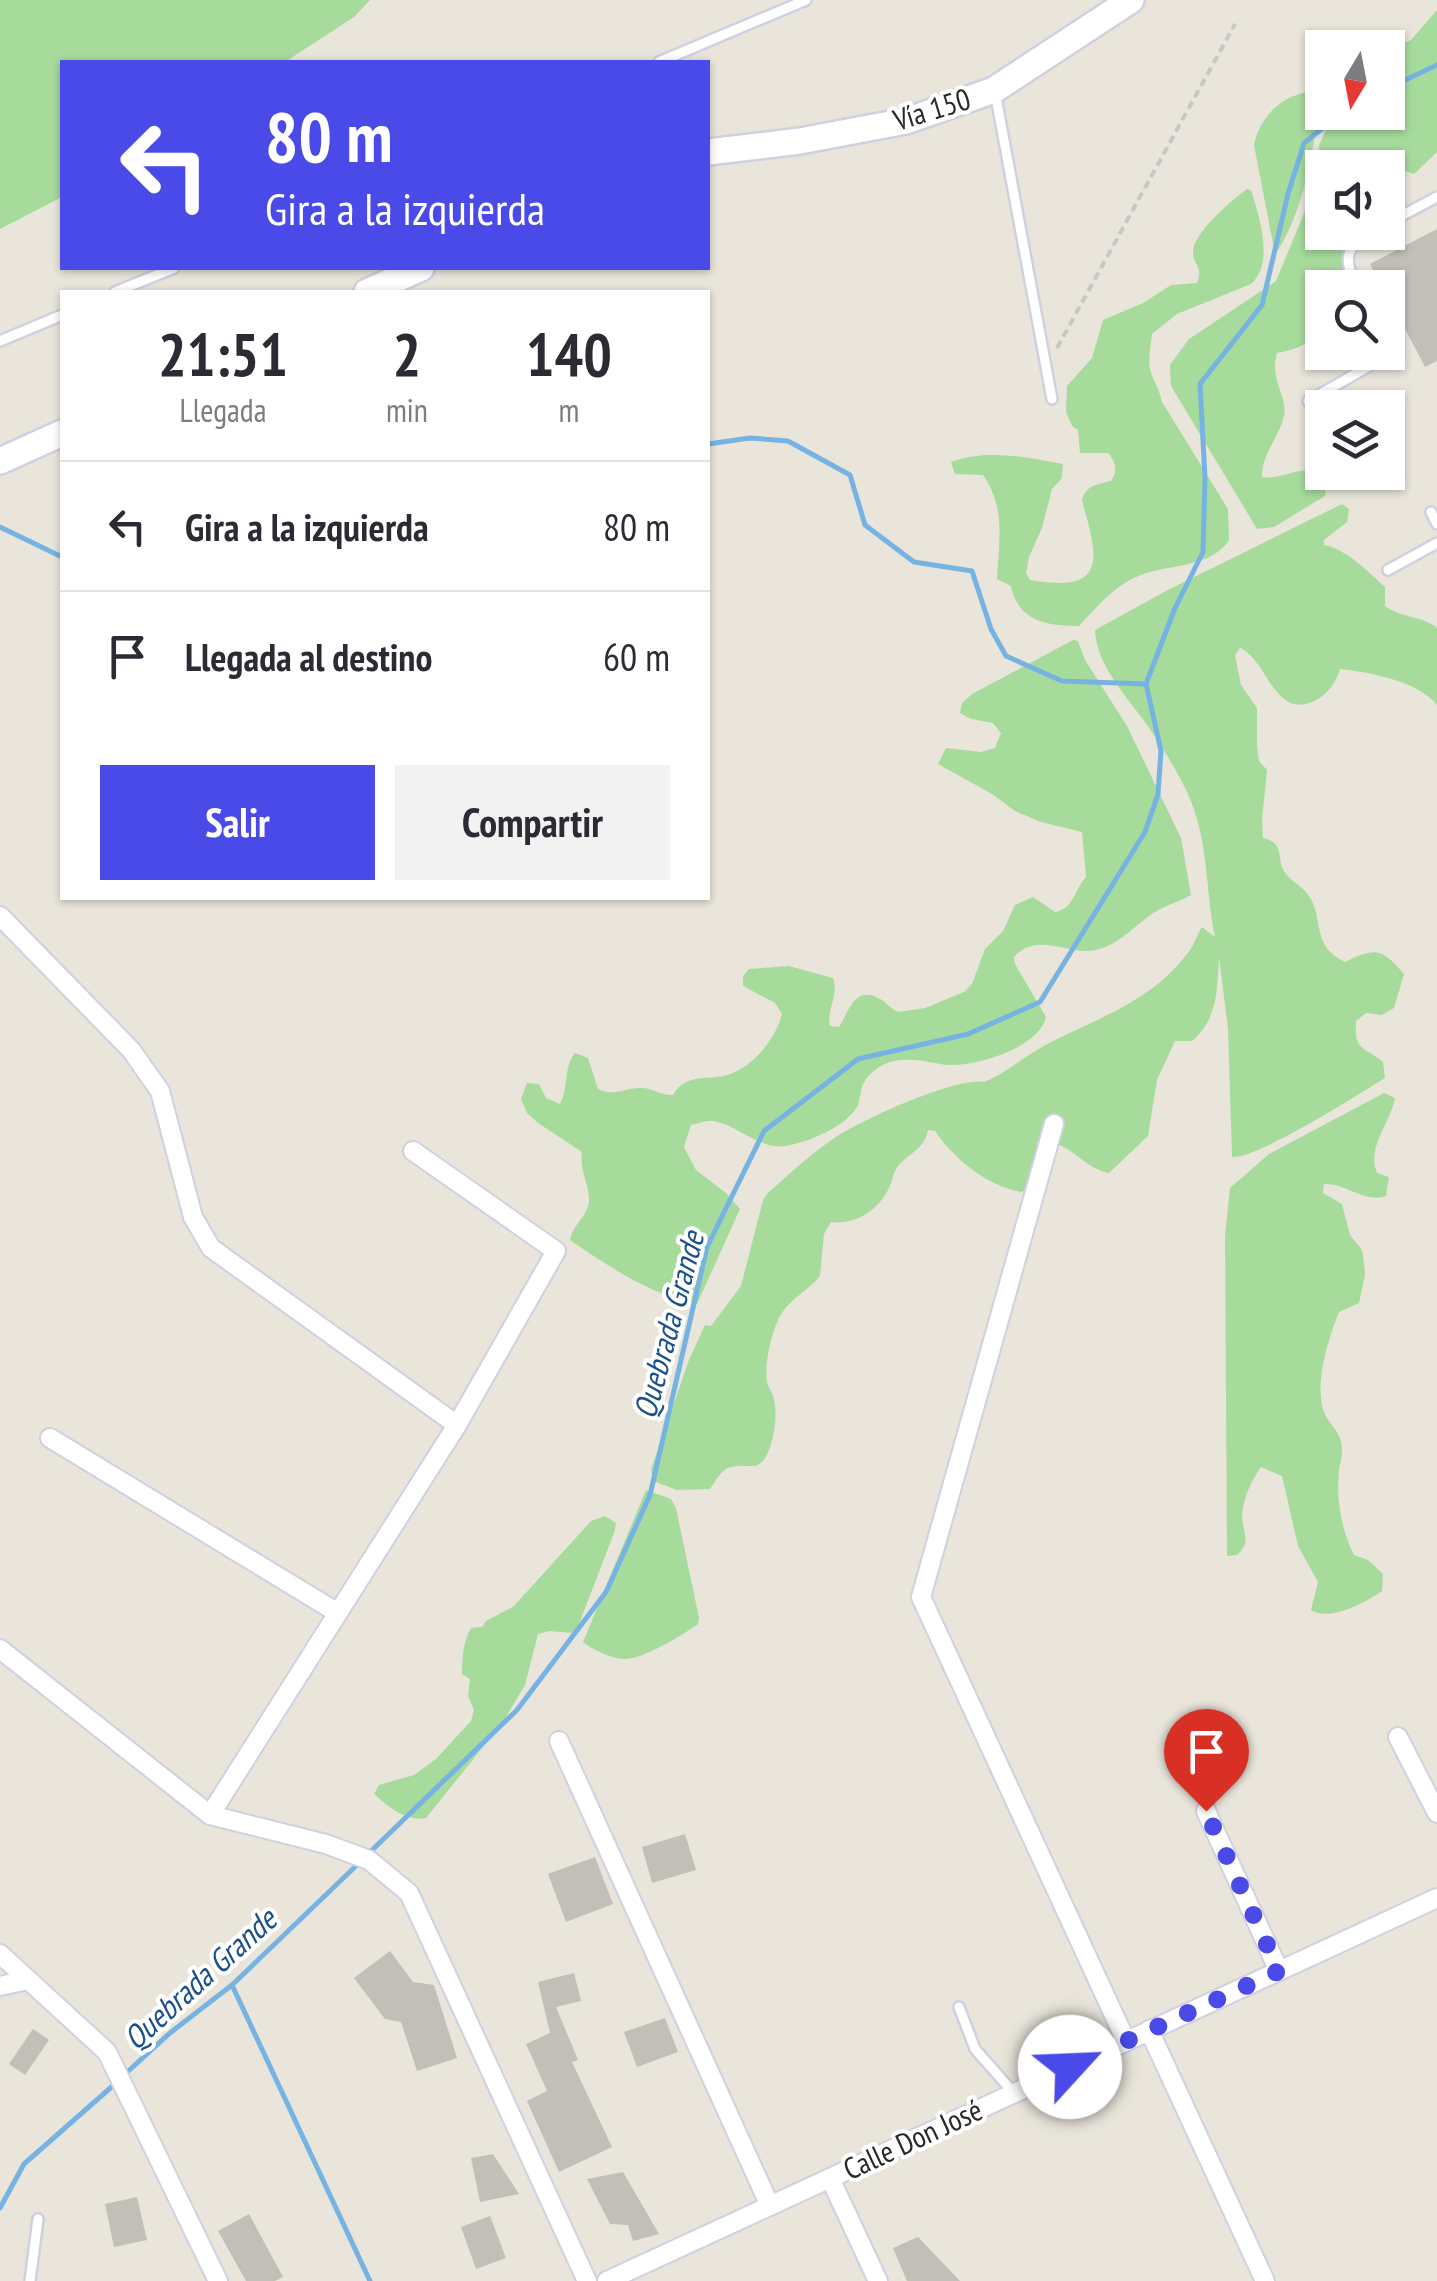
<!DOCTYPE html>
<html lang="es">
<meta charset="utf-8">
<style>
body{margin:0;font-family:"PT Sans Narrow",sans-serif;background:#f2f2f3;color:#2b2b33;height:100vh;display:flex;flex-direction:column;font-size:38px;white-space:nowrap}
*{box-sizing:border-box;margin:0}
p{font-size:32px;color:#7c7c81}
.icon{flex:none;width:55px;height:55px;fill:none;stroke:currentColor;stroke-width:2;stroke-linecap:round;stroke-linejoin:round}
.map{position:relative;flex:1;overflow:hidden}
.side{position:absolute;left:60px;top:290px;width:650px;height:610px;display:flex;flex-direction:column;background:#fff;border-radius:0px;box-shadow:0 2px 8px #0004}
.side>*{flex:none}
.hud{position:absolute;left:60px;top:60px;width:650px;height:210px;border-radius:0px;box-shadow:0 2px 8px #0004;background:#494ae8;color:#fff;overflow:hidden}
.needle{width:65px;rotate:190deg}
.controls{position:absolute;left:1305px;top:30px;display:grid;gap:20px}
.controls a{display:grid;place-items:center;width:100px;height:100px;border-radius:0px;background:#fff;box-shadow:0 2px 8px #0004;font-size:50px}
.pin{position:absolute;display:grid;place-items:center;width:85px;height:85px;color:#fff;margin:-102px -42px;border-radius:50% 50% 50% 0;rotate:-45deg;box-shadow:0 0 10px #0007}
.pin .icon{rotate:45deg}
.me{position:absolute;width:110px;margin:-55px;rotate:65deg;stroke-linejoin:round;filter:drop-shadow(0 0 8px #0008)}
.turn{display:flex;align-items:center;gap:35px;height:210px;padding:0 40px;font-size:45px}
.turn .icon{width:130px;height:130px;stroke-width:2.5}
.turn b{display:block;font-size:70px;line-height:85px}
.eta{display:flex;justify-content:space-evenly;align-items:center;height:170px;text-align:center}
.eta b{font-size:60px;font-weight:700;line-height:70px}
.cta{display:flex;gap:20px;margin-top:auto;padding:20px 40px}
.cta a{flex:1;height:115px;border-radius:0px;background:#494ae8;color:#fff;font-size:40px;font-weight:700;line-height:115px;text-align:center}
.cta a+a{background:#f2f2f3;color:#2b2b33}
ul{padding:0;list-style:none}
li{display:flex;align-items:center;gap:30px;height:130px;padding:0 40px;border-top:2px solid #e1e1e2}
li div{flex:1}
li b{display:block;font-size:38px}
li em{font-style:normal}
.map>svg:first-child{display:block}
.green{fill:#a6db9c}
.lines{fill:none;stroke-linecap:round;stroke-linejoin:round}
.stream{stroke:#77b3e2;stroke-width:5}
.building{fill:#c1bfb7}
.service-casing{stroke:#d0d0e0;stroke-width:14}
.minor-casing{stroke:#d0d0e0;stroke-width:22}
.secondary-casing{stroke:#d0d0e0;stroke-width:30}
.path{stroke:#c7c7c7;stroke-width:4;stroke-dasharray:8 5;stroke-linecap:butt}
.service{stroke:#fff;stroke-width:9}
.minor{stroke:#fff;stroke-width:18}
.secondary{stroke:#fff;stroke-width:25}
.route{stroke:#494ae8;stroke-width:18;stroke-dasharray:0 32.4}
.labels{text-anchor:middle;stroke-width:8;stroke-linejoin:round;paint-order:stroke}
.street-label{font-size:30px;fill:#282828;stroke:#fff}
.water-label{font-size:32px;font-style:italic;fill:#19508a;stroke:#fff}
</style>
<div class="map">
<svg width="1437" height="2281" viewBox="0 0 1437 2281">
<rect width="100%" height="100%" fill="#e9e5db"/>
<g class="green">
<path d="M 0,0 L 370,0 L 354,17 L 285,62 L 62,62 L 62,197 L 0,229 Z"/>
<path d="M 1437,10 L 1437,152 L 1414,174 L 1390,166 L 1322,168 L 1322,232 L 1343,233 L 1347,273 L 1344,286 L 1322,288 C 1322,326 1320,346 1277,353 C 1269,381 1288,396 1284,416 C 1279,438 1262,453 1262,477 C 1279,480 1295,468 1313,471 L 1326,485 L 1325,496 L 1274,527 L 1257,529 L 1171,386 L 1170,365 L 1189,339 L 1276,281 L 1305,211 L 1320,143 L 1334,113 L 1388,112 L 1388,50 L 1411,40 Z"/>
<path d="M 1308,92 L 1321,99 C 1313,148 1305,208 1278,250 L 1274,249 L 1254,145 C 1259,118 1281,96 1308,92 Z"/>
<path d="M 1247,189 L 1251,190 C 1259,216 1275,263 1251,284 L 1177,314 L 1152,334 C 1151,345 1148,358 1150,369 C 1153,381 1160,390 1162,402 L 1228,509 L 1229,540 C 1211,568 1169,564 1141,575 C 1114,585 1098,606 1079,626 C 1046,626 1018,621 1011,586 L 997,579 C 999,541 1006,508 983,475 L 955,474 L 951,462 C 988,449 1026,457 1063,464 L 1062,478 L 1052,489 L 1042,528 L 1029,557 L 1026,573 L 1030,580 C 1109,594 1098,557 1082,501 C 1084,486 1098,484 1111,481 C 1118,471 1116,462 1108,453 L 1080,453 L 1078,430 L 1072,426 L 1066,412 L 1067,386 L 1092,358 L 1103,320 L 1143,303 L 1171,285 L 1197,283 C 1204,264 1193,267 1193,252 C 1193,233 1232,200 1247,189 Z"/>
<path d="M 1342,504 L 1349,509 L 1347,522 L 1324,540 L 1324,545 C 1348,550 1367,571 1385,587 L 1385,606 C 1400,618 1421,615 1437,628 L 1437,705 C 1418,681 1369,672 1340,669 C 1336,682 1329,693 1316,700 C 1274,722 1269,661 1240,648 L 1235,655 L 1241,685 L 1257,708 L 1257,747 L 1259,761 L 1267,770 L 1262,820 L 1263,838 C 1282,842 1278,853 1282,867 C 1286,879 1302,885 1309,896 C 1324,919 1311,946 1345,962 C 1375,947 1382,948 1404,974 L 1394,1008 L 1382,1015 L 1366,1013 L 1356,1021 C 1354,1051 1363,1046 1383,1062 L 1385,1078 C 1359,1094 1257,1159 1232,1157 L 1228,1029 L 1219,957 C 1217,989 1218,1019 1192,1041 L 1175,1041 L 1157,1080 L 1148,1136 L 1109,1173 C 1085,1169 1072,1144 1049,1143 L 1030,1187 L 1022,1192 C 987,1186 955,1160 935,1131 L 928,1130 C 924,1150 910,1152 898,1166 C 892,1174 892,1186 885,1195 C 874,1213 852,1225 831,1222 L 824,1234 L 820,1276 C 806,1293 788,1299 778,1320 C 771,1336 764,1364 767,1382 C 768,1387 771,1391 773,1396 C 778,1412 775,1434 769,1450 C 759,1475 748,1462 731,1467 C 721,1469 716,1481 710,1489 L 677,1490 L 653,1481 L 651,1469 L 689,1360 L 705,1325 L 711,1326 L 741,1286 L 763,1200 L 767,1194 C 788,1175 809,1155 833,1139 C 859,1121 955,1077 984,1082 C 1008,1072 1027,1054 1051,1042 C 1101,1017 1151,1001 1187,954 C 1194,946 1196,936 1202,927 L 1215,937 C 1205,888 1209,839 1187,792 C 1176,769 1162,746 1147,725 C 1128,698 1096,665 1095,630 L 1166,591 Z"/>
<path d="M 1073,640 L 1078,641 L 1085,660 L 1127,726 L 1181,838 L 1191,895 C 1179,902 1166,905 1155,912 C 1133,926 1117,949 1088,951 C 1063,952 1035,933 1014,957 L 1015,964 L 1046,1017 C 1039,1048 977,1066 948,1065 C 930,1063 914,1057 894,1061 C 880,1064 865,1075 861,1090 C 861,1092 859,1103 858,1105 C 847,1127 808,1142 786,1146 C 759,1150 738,1125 713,1121 C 707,1120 697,1124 691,1125 L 684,1147 L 696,1170 L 726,1193 L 740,1209 L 697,1304 C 653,1296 606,1265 570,1240 C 573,1224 587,1217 589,1202 C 590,1185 579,1170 582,1152 L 538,1123 L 527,1113 L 521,1099 L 527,1083 L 539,1084 L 546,1098 L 560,1104 C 569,1088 563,1068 575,1053 L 588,1058 L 598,1089 C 614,1097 623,1088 640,1088 C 652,1087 661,1096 673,1095 C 687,1071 710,1082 730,1074 C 754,1066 776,1038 782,1014 L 775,1003 L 743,986 L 743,976 L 749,969 L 789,966 L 833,978 C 839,995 826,1011 830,1026 L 839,1027 C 848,1014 854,985 878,998 C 887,1002 889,1008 898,1012 L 925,1008 L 964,992 L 972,984 L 985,949 L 1003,931 L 1015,905 L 1033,897 L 1055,912 C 1074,909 1074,890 1086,877 L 1082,832 L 1041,822 L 1015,811 L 992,794 L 938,764 L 946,748 L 981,752 L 995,748 L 1001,733 L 993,723 L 971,719 L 960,713 L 962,703 L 972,694 Z"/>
<path d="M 1384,1093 L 1395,1098 C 1391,1122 1366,1148 1377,1173 L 1389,1177 L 1386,1196 C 1363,1203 1346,1183 1324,1184 L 1323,1193 L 1342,1204 L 1350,1235 L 1362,1250 L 1364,1262 L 1365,1275 L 1359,1303 L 1339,1312 C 1328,1340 1314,1383 1324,1412 C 1329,1425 1341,1431 1342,1447 C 1343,1455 1340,1463 1339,1470 C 1336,1499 1341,1529 1354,1555 L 1368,1560 L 1383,1574 L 1382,1591 C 1365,1603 1329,1622 1311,1610 L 1318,1582 L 1298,1546 L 1282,1476 L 1261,1467 C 1251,1481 1239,1506 1243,1524 C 1245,1538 1250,1543 1237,1555 L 1227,1556 L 1225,1236 L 1230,1188 L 1269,1154 Z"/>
<path d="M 646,1490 L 671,1499 L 676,1508 L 699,1618 L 698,1624 C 683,1635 644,1658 627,1659 C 614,1660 593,1650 583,1642 Z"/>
<path d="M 605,1516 L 616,1523 L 614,1533 L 577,1629 L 573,1633 L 549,1631 L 538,1634 L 525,1685 L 503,1722 L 426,1818 C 407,1822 388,1807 374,1794 L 379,1785 L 414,1775 L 436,1759 L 471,1721 L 474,1710 L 468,1696 L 470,1679 L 462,1674 C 462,1658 463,1642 471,1628 L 482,1627 L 486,1621 L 514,1606 L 591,1521 Z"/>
</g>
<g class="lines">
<g class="stream">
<path d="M 1388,88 L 1437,65"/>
<path d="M 708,444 L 750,438 L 788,441 L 850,475 L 865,525 L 914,562 L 972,571 L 991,629 L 1006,656 L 1062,681 L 1146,684"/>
<path d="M 0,527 L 62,557"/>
<path d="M 368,1854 L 517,1710 L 606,1592 L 650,1495 L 707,1247 L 764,1131 L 858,1059 L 968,1034 L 1040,1002 L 1145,832 L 1158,794 L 1161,751 L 1146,684 L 1175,608 L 1203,552 L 1205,478 L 1200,384 L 1262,305 L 1288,194 L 1304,143 L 1343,112"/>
<path d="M 232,1985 L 370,2281"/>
<path d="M 124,2075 L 170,2033 L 232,1985 L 360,1862"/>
<path d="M 0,2208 L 24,2164 L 116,2083"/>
</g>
</g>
<g class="building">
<path d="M 1437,229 L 1437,361 L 1425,367 L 1388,296 L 1388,288 L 1383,288 L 1370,264 Z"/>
<path d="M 685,1834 L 696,1870 L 652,1883 L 642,1847 Z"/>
<path d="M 595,1857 L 613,1904 L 566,1922 L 548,1874 Z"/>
<path d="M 390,1951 L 413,1982 L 434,1985 L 457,2058 L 417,2071 L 401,2022 L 385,2019 L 354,1978 Z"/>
<path d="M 574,1973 L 581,2001 L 556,2007 L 578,2060 L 572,2062 L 612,2147 L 559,2172 L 527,2101 L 547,2091 L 526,2044 L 550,2033 L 538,1982 Z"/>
<path d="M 665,2018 L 678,2052 L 637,2067 L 624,2032 Z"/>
<path d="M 33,2029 L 49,2040 L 25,2075 L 9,2064 Z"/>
<path d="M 493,2154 L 519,2194 L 480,2202 L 471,2158 Z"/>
<path d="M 623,2172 L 659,2234 L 633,2241 L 628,2225 L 610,2224 L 587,2179 Z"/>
<path d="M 137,2197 L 147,2240 L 114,2247 L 105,2204 Z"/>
<path d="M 249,2214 L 283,2277 L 275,2281 L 246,2281 L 218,2231 Z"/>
<path d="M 490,2216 L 506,2258 L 476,2269 L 461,2227 Z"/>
<path d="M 918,2237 L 960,2281 L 907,2281 L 893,2248 Z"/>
</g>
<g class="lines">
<g class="service-casing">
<g id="service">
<path d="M 659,62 L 806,0"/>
<path d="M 995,92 L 1052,399"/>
<path d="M 1388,223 L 1437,197"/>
<path d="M 1356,288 C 1345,260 1343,250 1368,232"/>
<path d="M 115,292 L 174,268"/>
<path d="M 0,341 L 62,315"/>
<path d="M 1308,401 L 1385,357 L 1383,352"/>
<path d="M 1431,512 L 1437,524"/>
<path d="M 1388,570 L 1437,543"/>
<path d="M 959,2007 L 975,2049 L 1013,2092"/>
<path d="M 30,2281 L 38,2219"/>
</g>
</g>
<g class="minor-casing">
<g id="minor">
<path d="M 0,916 L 131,1050 L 160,1091 L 193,1217 L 211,1248 L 457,1425 L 210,1815"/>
<path d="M 1054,1124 L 921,1597 L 1126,2041"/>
<path d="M 413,1151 L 556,1251 L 457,1425"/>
<path d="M 50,1438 L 338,1613"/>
<path d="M 0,1649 L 210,1815 L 326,1844 L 369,1860 L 409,1893 L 587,2281"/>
<path d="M 1398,1737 L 1437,1813"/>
<path d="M 559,1741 L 770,2206"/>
<path d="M 1206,1811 L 1279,1971"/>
<path d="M 0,1954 L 107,2052 L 218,2281"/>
<path d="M 0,1986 L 28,1980"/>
<path d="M 1149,2030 L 1265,2281"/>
<path d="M 830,2178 L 878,2281"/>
<path d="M 607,2281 L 1437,1898"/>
</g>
</g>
<g class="secondary-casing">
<g id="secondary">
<path d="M 708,152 L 800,141 L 906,121 L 994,90 L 1131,0"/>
<path d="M 367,292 L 421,268"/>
<path d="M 0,461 L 62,433"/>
</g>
</g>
<path class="path" d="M 1057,348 L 1235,24"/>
<use href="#service" class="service"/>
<use href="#minor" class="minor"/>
<use href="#secondary" class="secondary"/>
</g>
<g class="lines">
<path class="route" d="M 1070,2067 L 1279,1971 L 1206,1811"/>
</g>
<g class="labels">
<g class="street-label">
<text transform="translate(932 110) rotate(-17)" y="10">Vía 150</text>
<text transform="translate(913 2140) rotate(-25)" y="10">Calle Don José</text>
</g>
<g class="water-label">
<text transform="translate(669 1325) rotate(-75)" y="11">Quebrada Grande</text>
<text transform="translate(200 1979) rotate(-42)" y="11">Quebrada Grande</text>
</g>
</g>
</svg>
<div class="controls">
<a><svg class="needle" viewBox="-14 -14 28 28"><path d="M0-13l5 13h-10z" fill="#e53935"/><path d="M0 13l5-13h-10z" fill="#7c7c81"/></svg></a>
<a><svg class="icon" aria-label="sound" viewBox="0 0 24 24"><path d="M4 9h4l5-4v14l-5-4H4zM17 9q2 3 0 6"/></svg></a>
<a><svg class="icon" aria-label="search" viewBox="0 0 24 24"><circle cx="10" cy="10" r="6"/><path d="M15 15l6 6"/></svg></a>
<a><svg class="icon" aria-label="layers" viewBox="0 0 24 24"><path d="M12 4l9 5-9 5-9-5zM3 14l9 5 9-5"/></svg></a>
</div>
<div class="pin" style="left:1206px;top:1811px;background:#d93025"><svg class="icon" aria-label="arrive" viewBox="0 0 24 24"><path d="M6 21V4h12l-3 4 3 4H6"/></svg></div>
<svg class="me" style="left:1070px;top:2067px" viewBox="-20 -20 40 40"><circle r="19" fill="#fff"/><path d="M0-13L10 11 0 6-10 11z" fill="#494ae8"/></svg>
<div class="hud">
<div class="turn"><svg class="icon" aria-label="left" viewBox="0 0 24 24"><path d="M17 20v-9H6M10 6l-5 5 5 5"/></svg><div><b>80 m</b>Gira a la izquierda</div></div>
</div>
<section class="side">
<div class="eta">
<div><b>21:51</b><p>Llegada</p></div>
<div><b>2</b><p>min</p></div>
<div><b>140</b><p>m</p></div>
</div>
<ul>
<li><svg class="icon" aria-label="left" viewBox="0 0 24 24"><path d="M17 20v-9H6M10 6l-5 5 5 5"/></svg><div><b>Gira a la izquierda</b></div><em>80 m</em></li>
<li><svg class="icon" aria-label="arrive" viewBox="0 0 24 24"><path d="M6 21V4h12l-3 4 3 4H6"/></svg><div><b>Llegada al destino</b></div><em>60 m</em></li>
</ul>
<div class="cta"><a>Salir</a><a>Compartir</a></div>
</section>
</div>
